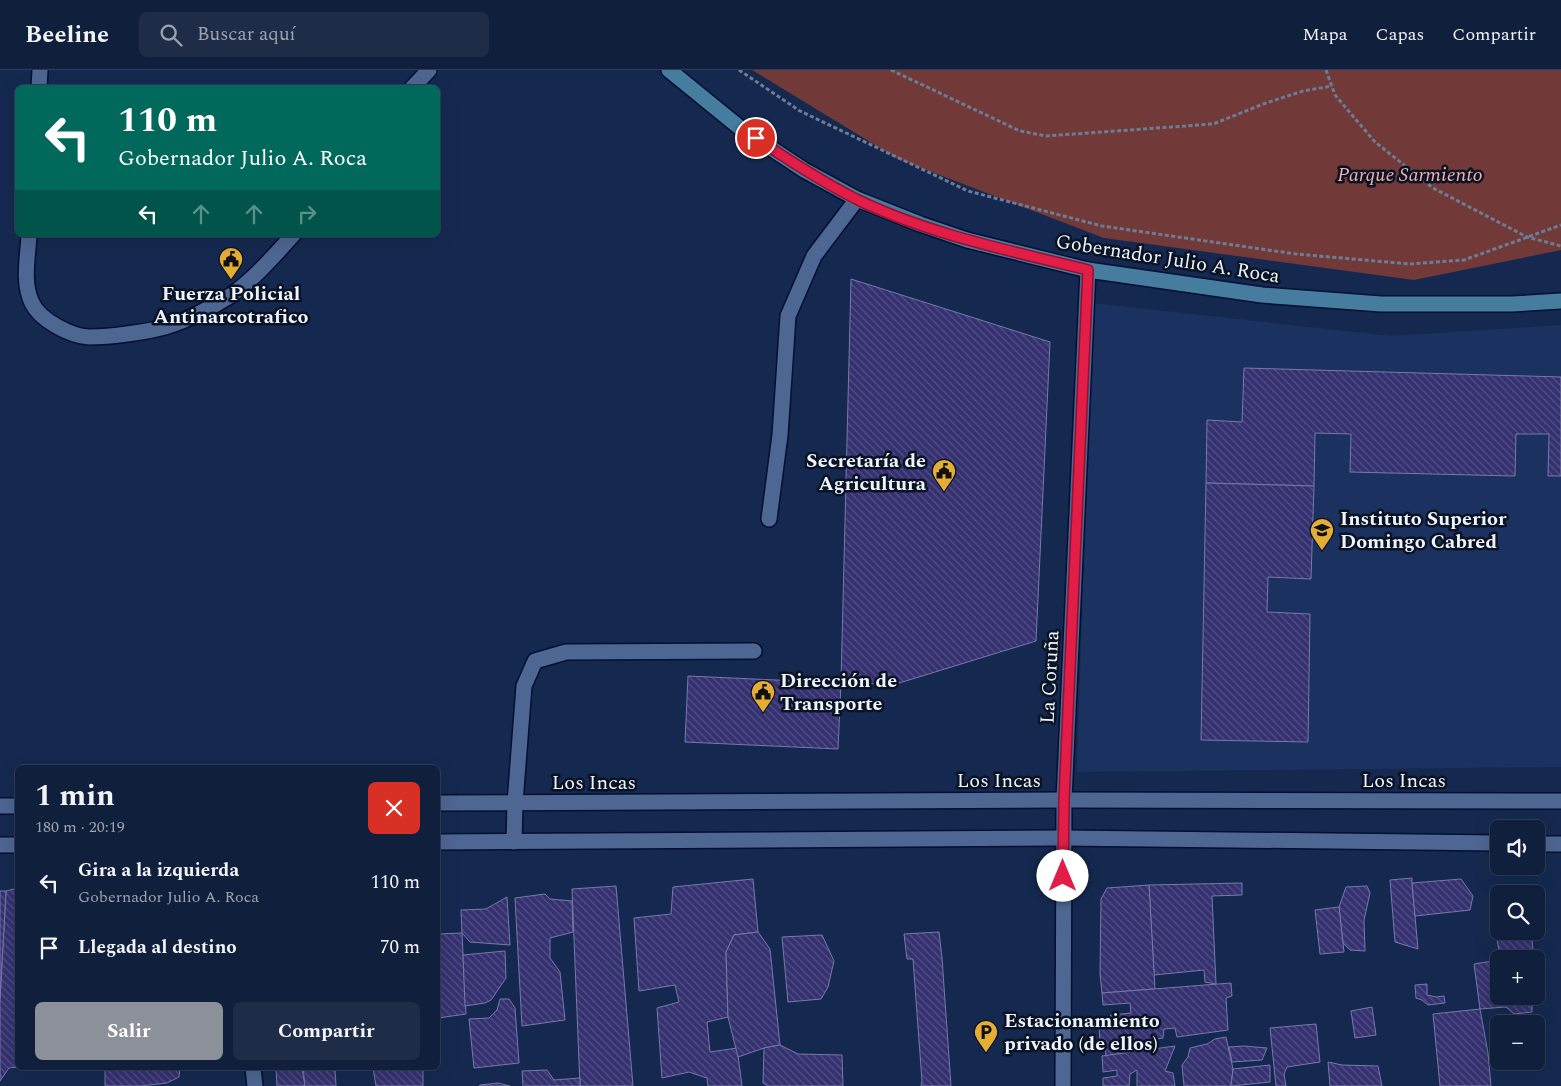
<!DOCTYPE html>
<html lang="es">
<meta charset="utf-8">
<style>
body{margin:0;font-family:Spectral,serif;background:#1e2c47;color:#f1f3f6;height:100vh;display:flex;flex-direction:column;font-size:19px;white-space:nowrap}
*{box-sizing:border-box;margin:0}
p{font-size:16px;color:#9ca2af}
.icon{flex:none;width:28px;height:28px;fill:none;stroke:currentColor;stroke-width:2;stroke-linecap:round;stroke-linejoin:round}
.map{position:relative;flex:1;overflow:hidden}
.details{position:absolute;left:15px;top:695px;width:425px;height:305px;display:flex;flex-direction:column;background:#101f3c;border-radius:8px;box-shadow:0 5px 20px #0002,0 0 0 1px #303d56}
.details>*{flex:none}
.hud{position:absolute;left:15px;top:15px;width:425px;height:152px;border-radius:8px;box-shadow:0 5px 20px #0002,0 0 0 1px #303d56;background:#00695c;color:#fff;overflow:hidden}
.controls{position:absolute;left:1490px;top:750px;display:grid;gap:10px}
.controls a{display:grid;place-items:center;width:55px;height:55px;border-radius:8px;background:#101f3c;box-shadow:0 5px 20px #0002,0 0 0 1px #303d56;font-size:25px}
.pin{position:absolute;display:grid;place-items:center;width:42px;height:42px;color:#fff;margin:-21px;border:2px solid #fff;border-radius:50%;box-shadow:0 1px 5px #0007}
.me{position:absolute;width:55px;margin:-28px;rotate:0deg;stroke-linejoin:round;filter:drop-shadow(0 0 4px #0008)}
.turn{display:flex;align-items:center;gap:18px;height:105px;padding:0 20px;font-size:22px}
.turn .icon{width:65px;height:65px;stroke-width:2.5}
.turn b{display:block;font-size:35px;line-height:42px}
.lanes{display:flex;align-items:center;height:48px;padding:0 20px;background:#0003;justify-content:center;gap:25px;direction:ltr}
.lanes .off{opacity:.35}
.round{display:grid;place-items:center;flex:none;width:52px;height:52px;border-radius:8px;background:#1e2c47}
.headline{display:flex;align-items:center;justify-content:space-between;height:85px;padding:0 20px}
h1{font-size:30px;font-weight:700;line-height:38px}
.button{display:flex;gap:10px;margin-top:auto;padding:10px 20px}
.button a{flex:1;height:58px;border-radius:8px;background:#8c9099;color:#fff;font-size:20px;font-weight:700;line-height:58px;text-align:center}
.button a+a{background:#1e2c47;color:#f1f3f6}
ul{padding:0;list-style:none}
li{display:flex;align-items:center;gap:15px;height:65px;padding:0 20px}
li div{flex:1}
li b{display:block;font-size:19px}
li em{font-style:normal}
header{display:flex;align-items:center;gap:30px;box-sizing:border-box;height:70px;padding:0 25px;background:#101f3c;border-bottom:1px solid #303d56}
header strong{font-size:24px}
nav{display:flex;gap:28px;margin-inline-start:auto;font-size:18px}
.search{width:350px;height:45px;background:#1e2c47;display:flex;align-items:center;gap:12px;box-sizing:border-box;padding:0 18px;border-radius:8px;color:#9ca2af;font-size:19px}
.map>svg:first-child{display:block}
.built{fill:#1b315f}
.park{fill:#713a38}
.building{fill:url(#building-back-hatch);stroke:#7779aa}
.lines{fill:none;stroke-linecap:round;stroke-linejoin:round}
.lane-casing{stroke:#020f34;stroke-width:18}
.street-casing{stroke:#020f34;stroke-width:18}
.secondary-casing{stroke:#020f34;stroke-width:18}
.path{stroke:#6d7c97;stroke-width:3;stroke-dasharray:4 2.5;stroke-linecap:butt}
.lane{stroke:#4e6692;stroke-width:15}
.street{stroke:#4e6692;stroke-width:15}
.secondary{stroke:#467d9f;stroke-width:15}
.route-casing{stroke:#92132f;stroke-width:12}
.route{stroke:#e11d48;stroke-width:9}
.labels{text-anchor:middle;stroke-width:5;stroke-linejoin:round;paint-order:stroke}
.park-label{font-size:20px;font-style:italic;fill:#f5b0ac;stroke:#0a1324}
.street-label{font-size:20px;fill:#eef4fe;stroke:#0a1324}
.poi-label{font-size:20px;font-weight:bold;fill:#eef4fe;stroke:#0a1324;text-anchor:start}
</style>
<header>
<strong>Beeline</strong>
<div class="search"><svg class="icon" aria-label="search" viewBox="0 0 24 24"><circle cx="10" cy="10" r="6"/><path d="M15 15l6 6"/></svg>Buscar aquí</div>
<nav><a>Mapa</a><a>Capas</a><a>Compartir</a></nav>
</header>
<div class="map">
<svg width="1561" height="1016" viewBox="0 0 1561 1016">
<defs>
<pattern id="building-back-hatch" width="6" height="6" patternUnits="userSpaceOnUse" patternTransform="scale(1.25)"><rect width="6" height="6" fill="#353170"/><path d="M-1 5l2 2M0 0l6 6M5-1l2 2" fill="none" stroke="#534f85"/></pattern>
</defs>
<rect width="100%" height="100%" fill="#152950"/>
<path class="built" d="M 1092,233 L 1391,266 L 1561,255 L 1561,697 L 1077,702 Z"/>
<path class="park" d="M 752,0 L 1561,0 L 1561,180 L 1414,210 L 1104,168 L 898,89 Z"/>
<g class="building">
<path d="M 851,209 L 1050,272 L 1036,571 L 896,614 L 841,613 Z"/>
<path d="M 1244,298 L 1561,307 L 1561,406 L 1548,406 L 1549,364 L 1516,364 L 1515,406 L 1350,402 L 1351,364 L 1315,363 L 1314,416 L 1206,413 L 1207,350 L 1242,352 Z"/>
<path d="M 1206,413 L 1314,416 L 1311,509 L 1268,507 L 1267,542 L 1310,544 L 1308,672 L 1201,670 Z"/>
<path d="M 688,606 L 841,613 L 838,679 L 685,672 Z"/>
<path d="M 1412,808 L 1412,813 L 1418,879 L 1395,872 L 1390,810 Z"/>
<path d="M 753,809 L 758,862 L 734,865 L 726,882 L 728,947 L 707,952 L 710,982 L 737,978 L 742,1016 L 708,1016 L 707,1008 L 689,1002 L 662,1008 L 657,938 L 679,932 L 675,915 L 639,921 L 634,848 L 671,844 L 673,817 Z"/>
<path d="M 1461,809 L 1473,826 L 1470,840 L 1415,846 L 1412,813 Z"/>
<path d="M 1242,813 L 1242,825 L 1212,826 L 1216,914 L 1205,912 L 1204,900 L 1154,905 L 1149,815 Z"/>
<path d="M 1149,815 L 1155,919 L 1102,923 L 1100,904 L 1101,829 L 1107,818 Z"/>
<path d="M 616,816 L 633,1016 L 580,1016 L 572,819 Z"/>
<path d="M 1367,816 L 1370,823 L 1364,850 L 1365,881 L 1350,880 L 1343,873 L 1339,837 L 1346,817 Z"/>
<path d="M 18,818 L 18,997 L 9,998 L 0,1011 L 0,929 L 6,821 Z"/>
<path d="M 0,821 L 6,821 L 0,929 Z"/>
<path d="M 545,824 L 550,829 L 572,831 L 573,862 L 550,868 L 550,888 L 560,902 L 565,950 L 522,956 L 515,828 Z"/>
<path d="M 507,827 L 510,875 L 470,872 L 462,863 L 461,840 L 486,839 Z"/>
<path d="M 1339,837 L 1344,882 L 1320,884 L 1315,840 Z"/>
<path d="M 1496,861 L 1531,861 L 1534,889 L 1500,889 Z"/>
<path d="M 758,862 L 770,879 L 780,975 L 764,978 L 738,987 L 728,947 L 726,882 L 734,865 Z"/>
<path d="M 939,862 L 942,888 L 951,1016 L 921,1016 L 922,1011 L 913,889 L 907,889 L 904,864 Z"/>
<path d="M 462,863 L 466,944 L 438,948 L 438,864 Z"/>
<path d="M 822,865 L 834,891 L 828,917 L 821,929 L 788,932 L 782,867 Z"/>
<path d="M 505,881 L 506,908 L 491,930 L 485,933 L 465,936 L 463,885 Z"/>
<path d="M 1499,890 L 1499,926 L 1532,926 L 1532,942 L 1514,944 L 1506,937 L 1480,939 L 1474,894 Z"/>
<path d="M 1231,913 L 1232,926 L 1226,928 L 1228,960 L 1177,967 L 1175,958 L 1164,959 L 1163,968 L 1145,971 L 1145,980 L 1106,986 L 1105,976 L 1100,974 L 1099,954 L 1107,949 L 1111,945 L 1131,943 L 1130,933 L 1103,935 L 1102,923 Z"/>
<path d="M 1427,914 L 1427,925 L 1436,927 L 1444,926 L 1445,933 L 1428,935 L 1422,930 L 1416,928 L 1415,915 Z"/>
<path d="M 500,929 L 509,929 L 515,938 L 519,993 L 474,998 L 469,949 L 489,948 L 497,940 Z"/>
<path d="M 1372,937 L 1376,965 L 1355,968 L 1351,941 Z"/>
<path d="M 1480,939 L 1488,983 L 1491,1016 L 1440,1016 L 1433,944 Z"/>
<path d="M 1316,954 L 1320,992 L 1287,997 L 1284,1004 L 1286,1016 L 1276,1016 L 1270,958 Z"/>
<path d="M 1226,967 L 1233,999 L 1231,1016 L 1184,1016 L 1182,995 L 1188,987 L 1190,978 L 1207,974 L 1215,969 Z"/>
<path d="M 780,975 L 798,984 L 842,985 L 843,1016 L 768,1016 L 763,1013 L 764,978 Z"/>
<path d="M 1175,976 L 1165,1001 L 1173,1003 L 1175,1016 L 1137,1016 L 1137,1000 L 1130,1004 L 1129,1016 L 1103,1016 L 1103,1008 L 1117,1006 L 1117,1000 L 1103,1002 L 1102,986 Z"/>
<path d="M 1244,976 L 1267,978 L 1262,990 L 1232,992 L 1229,977 Z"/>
<path d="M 1328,992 L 1342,995 L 1378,996 L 1382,1016 L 1330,1016 Z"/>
<path d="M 1270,995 L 1270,1012 L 1231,1016 L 1233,999 Z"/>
<path d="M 107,998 L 180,998 L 179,1007 L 167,1013 L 141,1016 L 105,1016 L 105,999 Z"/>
<path d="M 276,998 L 302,998 L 305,1016 L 277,1016 Z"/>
<path d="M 303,998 L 335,998 L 336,1016 L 305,1016 Z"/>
<path d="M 373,998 L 423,998 L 423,1016 L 376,1016 Z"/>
<path d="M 547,1000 L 554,1010 L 580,1008 L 580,1016 L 523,1016 L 522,1001 Z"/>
<path d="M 498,1013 L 510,1016 L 479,1016 L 480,1015 Z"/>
</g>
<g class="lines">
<g class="lane-casing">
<g id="lane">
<path d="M 39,18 L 40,0"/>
<path d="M 412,18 L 429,0"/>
<path d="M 29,165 C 28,187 22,212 32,233 C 40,250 70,266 89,267 C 109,267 149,262 168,256 C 186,251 214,236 230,226 C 254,209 273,187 293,165"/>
<path d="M 769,449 L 780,365 L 788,246 L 814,186 L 857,129"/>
<path d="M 514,772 L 515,733 L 524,616 L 535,591 L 566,582 L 754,581"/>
</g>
</g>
<g class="street-casing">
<g id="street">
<path d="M 438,733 L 1064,730 L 1561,731"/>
<path d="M 0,736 L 18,736"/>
<path d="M 438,772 L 1064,768 L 1499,773"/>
<path d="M 1536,774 L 1561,774"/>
<path d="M 0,775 L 18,775"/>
<path d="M 253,998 L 255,1016"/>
<path d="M 1063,1016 L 1064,730 L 1088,200"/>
</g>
</g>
<g class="secondary-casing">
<path id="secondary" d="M 669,0 L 739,57 L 804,100 L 857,129 L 920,154 L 967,170 L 1088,200 L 1262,225 L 1381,234 L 1512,234 L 1561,231"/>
</g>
<g class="path">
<path d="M 739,0 L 800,41 L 968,121 L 1102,156 L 1296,184 L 1410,194 L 1464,190 L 1561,155"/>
<path d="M 891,0 L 1020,61 L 1046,66 L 1213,54 L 1266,33 L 1303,21 L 1332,16"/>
<path d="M 1326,0 L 1335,25 L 1375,72 L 1433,118 L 1527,167 L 1561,176"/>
</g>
<use href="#lane" class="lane"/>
<use href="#street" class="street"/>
<use href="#secondary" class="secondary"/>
</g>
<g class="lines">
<g class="route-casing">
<path id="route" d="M 756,68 C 788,90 821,111 856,129 C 928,164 1011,181 1088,200 L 1064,730 L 1063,806"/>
</g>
<use href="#route" class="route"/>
</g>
<defs>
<g id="civic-pin" transform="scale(1.25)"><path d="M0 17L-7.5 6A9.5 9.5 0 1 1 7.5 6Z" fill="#e4ad35" stroke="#0a1324"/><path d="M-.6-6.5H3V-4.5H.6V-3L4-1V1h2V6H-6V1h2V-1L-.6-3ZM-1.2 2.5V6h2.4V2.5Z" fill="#111"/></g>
<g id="school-pin" transform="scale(1.25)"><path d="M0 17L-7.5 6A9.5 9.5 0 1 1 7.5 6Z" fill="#e4ad35" stroke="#0a1324"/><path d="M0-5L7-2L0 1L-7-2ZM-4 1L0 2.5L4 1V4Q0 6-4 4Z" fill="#111"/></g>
<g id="parking-pin" transform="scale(1.25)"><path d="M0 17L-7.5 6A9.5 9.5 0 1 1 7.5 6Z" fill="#e4ad35" stroke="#0a1324"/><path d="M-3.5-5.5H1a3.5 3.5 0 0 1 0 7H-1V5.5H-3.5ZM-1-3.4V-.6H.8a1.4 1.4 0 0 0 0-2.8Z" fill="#111"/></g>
</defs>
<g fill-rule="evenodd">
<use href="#civic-pin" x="231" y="189"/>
<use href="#civic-pin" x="944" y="401"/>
<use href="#school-pin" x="1322" y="460"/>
<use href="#civic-pin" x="763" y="622"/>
<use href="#parking-pin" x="986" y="962"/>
</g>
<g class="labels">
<g class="park-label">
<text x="1410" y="111">Parque Sarmiento</text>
</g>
<g class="street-label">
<text transform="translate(1168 188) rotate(9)" y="7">Gobernador Julio A. Roca</text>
<text transform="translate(1049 607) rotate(-87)" y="7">La Coruña</text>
<text x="999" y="717">Los Incas</text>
<text x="1404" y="717">Los Incas</text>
<text x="594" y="719">Los Incas</text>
</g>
<g class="poi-label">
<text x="231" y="230" text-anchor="middle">Fuerza Policial<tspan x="231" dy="23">Antinarcotrafico</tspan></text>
<text x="926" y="397" text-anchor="end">Secretaría de<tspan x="926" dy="23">Agricultura</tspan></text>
<text x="1340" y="455">Instituto Superior<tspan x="1340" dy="23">Domingo Cabred</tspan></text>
<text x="780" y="617">Dirección de<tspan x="780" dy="23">Transporte</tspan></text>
<text x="1004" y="957">Estacionamiento<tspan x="1004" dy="23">privado (de ellos)</tspan></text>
</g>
</g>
</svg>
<div class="controls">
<a><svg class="icon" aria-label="sound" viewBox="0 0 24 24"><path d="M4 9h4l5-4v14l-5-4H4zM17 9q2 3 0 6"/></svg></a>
<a><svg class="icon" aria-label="search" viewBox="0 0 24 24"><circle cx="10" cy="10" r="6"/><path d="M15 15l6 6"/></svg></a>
<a>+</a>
<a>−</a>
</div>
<div class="pin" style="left:756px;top:68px;background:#d93025"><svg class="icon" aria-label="arrive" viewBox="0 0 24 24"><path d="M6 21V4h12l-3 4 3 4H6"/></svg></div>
<svg class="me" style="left:1063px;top:806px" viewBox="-20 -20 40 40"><circle r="19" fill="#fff"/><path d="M0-13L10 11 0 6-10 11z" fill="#e11d48"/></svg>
<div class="hud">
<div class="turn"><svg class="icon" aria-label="left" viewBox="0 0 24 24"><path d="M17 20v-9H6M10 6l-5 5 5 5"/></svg><div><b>110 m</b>Gobernador Julio A. Roca</div></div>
<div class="lanes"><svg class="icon" aria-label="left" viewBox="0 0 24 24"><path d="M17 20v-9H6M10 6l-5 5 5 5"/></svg><svg class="icon off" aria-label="ahead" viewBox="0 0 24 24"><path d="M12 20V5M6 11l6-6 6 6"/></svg><svg class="icon off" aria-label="ahead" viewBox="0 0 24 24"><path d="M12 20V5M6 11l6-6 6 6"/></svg><svg class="icon off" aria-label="right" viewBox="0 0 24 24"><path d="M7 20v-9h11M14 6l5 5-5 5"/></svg></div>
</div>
<section class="details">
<div class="headline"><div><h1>1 min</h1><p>180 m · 20:19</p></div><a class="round" style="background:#d93025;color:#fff"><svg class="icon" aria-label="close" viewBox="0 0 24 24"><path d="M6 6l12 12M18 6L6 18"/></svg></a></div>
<ul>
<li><svg class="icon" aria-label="left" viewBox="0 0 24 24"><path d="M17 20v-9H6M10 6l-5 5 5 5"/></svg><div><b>Gira a la izquierda</b><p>Gobernador Julio A. Roca</p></div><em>110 m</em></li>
<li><svg class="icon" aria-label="arrive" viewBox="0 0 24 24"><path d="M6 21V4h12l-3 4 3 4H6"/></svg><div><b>Llegada al destino</b></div><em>70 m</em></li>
</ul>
<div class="button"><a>Salir</a><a>Compartir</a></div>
</section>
</div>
